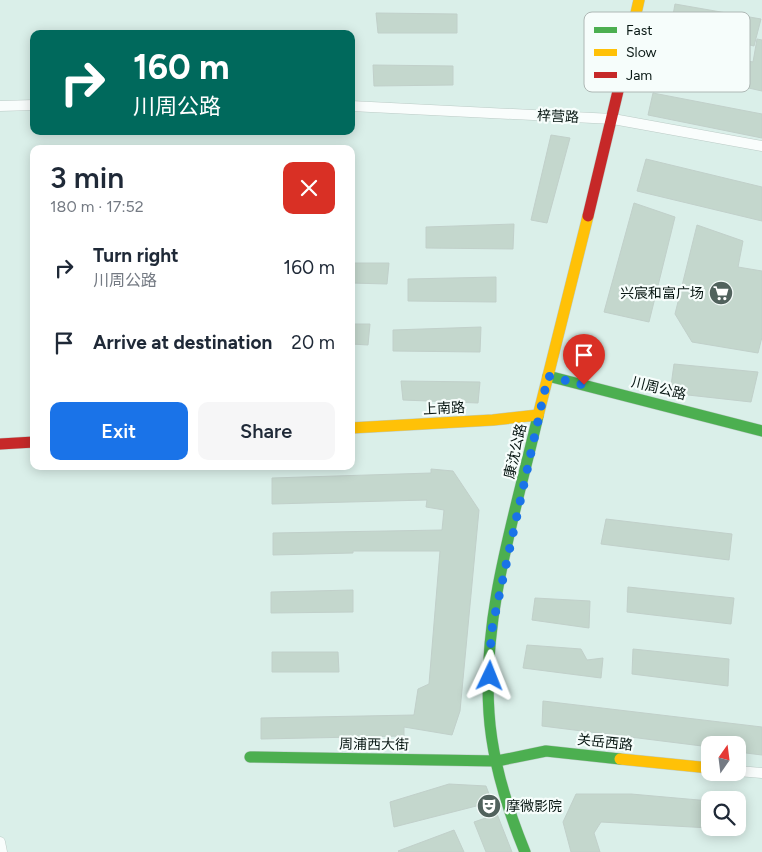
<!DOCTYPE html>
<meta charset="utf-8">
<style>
body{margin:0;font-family:Figtree,"Noto Sans SC",sans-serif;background:#f6f6f7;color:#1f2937;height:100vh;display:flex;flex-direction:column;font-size:19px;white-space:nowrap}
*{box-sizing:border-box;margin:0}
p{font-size:16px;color:#747a83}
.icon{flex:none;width:28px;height:28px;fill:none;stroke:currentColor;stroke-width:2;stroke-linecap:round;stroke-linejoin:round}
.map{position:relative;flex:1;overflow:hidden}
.panel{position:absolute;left:30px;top:145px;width:325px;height:325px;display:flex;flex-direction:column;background:#fff;border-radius:10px;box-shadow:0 2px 12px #0003}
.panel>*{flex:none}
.hud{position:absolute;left:30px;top:30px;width:325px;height:105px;border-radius:10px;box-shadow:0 2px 12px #0003;background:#00695c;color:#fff;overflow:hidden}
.needle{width:32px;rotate:14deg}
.fabs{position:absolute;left:701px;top:736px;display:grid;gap:10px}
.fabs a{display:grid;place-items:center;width:45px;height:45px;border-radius:10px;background:#fff;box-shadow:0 2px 12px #0003;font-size:25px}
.pin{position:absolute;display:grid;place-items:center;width:42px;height:42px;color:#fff;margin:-51px -21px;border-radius:50% 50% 50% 0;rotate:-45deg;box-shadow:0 0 5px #0007}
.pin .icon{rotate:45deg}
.me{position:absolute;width:55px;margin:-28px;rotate:2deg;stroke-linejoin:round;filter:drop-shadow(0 0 4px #0008)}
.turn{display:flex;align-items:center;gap:18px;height:105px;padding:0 20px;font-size:22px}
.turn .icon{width:65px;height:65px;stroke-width:2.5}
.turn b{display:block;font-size:35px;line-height:42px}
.round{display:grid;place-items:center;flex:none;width:52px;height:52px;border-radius:10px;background:#f6f6f7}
.summary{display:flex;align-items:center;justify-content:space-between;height:85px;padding:0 20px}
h1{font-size:30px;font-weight:600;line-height:38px}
.button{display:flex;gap:10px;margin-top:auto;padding:10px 20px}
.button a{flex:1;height:58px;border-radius:10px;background:#1a73e8;color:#fff;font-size:20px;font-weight:600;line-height:58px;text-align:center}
.button a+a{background:#f6f6f7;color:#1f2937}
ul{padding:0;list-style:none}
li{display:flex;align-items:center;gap:15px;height:75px;padding:0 20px}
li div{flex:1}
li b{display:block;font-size:19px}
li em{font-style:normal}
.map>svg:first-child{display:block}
.building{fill:#c4d7cd;stroke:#c1d0ca}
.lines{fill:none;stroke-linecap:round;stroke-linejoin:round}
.street-casing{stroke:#bbcbc6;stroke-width:11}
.fast-casing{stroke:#bbcbc6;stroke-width:12}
.slow-casing{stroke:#bbcbc6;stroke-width:12}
.jam-casing{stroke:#bbcbc6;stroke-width:12}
.street{stroke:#f9fdfc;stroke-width:10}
.fast{stroke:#4caf50;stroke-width:11}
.slow{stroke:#ffc107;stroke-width:11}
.jam{stroke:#c62828;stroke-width:11}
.route{stroke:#1a73e8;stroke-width:9;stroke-dasharray:0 16.2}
.labels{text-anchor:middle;stroke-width:4.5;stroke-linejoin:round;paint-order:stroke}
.street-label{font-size:14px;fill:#071612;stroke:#f6fdfb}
.poi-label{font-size:14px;fill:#071612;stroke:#f6fdfb;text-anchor:end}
.key{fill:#f6fdfb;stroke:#aeb8b5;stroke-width:1}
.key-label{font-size:14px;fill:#071612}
</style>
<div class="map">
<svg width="762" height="852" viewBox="0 0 762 852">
<rect width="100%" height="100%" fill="#daefe9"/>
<g class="building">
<path d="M 675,4 L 761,19 L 754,46 L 671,26 Z"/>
<path d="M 376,13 L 457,14 L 457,33 L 378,33 Z"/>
<path d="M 757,39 L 762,40 L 762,91 L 659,68 L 663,45 L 753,62 Z"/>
<path d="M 373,65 L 453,66 L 453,85 L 374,86 Z"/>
<path d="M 653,93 L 762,114 L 762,138 L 648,115 Z"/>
<path d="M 551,135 L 570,138 L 547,223 L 531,220 Z"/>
<path d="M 646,159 L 762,187 L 762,221 L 637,191 Z"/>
<path d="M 634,203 L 675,217 L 649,322 L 604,312 Z"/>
<path d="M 514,224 L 513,249 L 426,248 L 426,227 Z"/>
<path d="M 697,225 L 743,241 L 738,267 L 762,271 L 762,337 L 758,353 L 692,342 L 675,314 Z"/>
<path d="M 351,263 L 389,263 L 387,284 L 351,283 Z"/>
<path d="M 496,277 L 496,302 L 408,301 L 408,279 Z"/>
<path d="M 351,324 L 370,324 L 368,345 L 351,344 Z"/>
<path d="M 481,327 L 480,352 L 393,351 L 393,330 Z"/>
<path d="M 674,364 L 758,372 L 751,402 L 670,393 Z"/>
<path d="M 401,381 L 480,382 L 478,403 L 403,400 Z"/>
<path d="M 431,469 L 453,471 L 479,510 L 460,711 L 452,735 L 404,727 L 404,736 L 261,739 L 261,718 L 414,715 L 418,689 L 429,684 L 440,551 L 353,551 L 353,553 L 273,555 L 273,533 L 442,530 L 444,510 L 426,507 L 427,500 L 272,504 L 272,478 L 431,473 Z"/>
<path d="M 606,519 L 732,534 L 729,560 L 601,544 Z"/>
<path d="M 628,587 L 734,598 L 731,624 L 627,612 Z"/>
<path d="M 353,590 L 353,612 L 271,613 L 271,592 Z"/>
<path d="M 535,598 L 590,601 L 589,628 L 532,620 Z"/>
<path d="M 527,645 L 581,649 L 587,660 L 603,658 L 601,678 L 523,668 Z"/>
<path d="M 633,649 L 729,659 L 728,686 L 632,674 Z"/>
<path d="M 272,652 L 338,652 L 339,672 L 272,672 Z"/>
<path d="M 543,701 L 762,727 L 762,755 L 738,752 L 738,745 L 710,745 L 710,747 L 542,726 Z"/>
<path d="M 449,784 L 486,786 L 492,802 L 394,827 L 390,802 Z"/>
<path d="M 576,794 L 631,794 L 710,801 L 710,828 L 601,822 L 594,833 L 600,852 L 571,852 L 563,822 Z"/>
<path d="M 497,814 L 512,852 L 486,852 L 474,822 Z"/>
<path d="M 454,830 L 464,852 L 399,852 L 398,851 Z"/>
</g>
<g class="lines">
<g class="street-casing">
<g id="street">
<path d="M 0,106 L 34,105"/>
<path d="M 351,106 L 613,119 L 762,146"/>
<path d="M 738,771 L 762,773"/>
<path d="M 0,842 L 2,852"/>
</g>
</g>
<g class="fast-casing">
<g id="fast">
<path d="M 548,376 L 762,431"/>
<path d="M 250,757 L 497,761 L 546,751 L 620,759"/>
<path d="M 525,852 C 507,808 492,761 489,713 C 482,613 516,512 538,416"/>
</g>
</g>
<g class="slow-casing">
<g id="slow">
<path d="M 625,62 L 639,0"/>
<path d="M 538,416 L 588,216"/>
<path d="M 351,428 L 493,420 L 538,415"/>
<path d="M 620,759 L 710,768"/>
</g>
</g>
<g class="jam-casing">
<g id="jam">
<path d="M 588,216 L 625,62"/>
<path d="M 0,444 L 34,442"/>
</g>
</g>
<use href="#street" class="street"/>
<use href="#fast" class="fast"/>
<use href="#slow" class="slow"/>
<use href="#jam" class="jam"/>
</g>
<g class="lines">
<path class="route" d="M 490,676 L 491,634 L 494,619 L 548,376 L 584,385"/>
</g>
<defs>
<g id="supermarket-disc" transform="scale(1.25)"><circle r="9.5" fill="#51625d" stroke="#f6fdfb"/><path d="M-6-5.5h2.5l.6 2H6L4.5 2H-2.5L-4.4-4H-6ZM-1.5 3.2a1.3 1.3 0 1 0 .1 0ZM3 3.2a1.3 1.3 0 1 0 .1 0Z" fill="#fff"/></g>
<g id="theatre-disc" transform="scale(1.25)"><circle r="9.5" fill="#51625d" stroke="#f6fdfb"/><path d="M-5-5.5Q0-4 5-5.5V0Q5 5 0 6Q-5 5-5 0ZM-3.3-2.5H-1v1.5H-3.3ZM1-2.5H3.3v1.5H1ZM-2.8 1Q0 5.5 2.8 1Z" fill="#fff"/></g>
</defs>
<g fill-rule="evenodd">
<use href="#supermarket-disc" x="721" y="293"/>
<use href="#theatre-disc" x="489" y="806"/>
</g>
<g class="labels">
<g class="street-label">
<text transform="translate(558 116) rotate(3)" y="5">梓营路</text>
<text transform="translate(659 388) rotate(14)" y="5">川周公路</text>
<text transform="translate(444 408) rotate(-3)" y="5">上南路</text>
<text transform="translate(515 451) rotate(-77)" y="5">康沈公路</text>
<text transform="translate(605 742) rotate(6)" y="5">关岳西路</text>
<text transform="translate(374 744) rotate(1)" y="5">周浦西大街</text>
</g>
<g class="poi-label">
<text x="704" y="298">兴宸和富广场</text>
<text x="506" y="811" text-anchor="start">摩微影院</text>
</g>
</g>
<rect x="584" y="12" width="166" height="80" rx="8" class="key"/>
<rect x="594" y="27" width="23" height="6" fill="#4caf50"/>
<rect x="594" y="49" width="23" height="7" fill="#ffc107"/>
<rect x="594" y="72" width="23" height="6" fill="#c62828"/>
<g class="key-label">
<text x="626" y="35">Fast</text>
<text x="626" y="57">Slow</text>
<text x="626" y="80">Jam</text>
</g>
</svg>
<div class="fabs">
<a><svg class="needle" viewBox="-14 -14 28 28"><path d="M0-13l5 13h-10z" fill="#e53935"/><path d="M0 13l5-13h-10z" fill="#747a83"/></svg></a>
<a><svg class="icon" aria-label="search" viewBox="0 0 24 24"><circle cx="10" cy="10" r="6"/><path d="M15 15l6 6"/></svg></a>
</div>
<div class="pin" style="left:584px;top:385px;background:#d93025"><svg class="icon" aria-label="arrive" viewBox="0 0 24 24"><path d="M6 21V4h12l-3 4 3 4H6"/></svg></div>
<svg class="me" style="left:490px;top:676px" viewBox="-20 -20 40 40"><path d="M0-17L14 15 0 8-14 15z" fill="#1a73e8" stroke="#fff" stroke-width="4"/></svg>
<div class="hud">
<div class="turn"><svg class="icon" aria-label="right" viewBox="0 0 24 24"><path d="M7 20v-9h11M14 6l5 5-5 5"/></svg><div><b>160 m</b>川周公路</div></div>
</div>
<section class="panel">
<div class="summary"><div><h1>3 min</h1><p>180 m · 17:52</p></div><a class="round" style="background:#d93025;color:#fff"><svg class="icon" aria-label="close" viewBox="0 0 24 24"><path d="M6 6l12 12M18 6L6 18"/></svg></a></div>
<ul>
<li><svg class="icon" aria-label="right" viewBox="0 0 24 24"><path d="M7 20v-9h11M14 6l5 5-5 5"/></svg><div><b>Turn right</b><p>川周公路</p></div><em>160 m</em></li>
<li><svg class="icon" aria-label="arrive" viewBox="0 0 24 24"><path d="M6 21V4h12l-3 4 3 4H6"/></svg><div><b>Arrive at destination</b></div><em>20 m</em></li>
</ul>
<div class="button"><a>Exit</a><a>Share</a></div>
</section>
</div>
